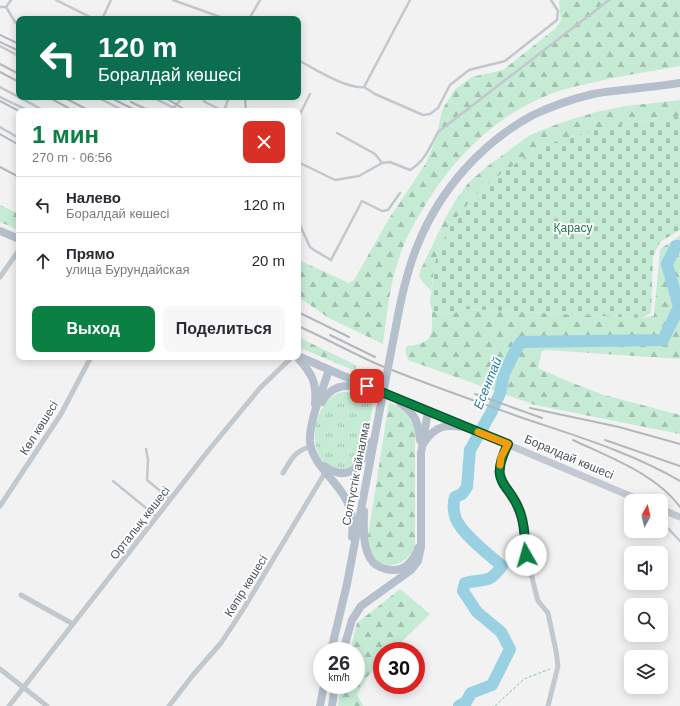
<!DOCTYPE html>
<html lang="ru">
<meta charset="utf-8">
<style>
body{margin:0;font-family:Arial,sans-serif;background:#f7f7f7;color:#2b2b33;height:100vh;display:flex;flex-direction:column;font-size:15px;white-space:nowrap}
*{box-sizing:border-box;margin:0}
p{font-size:13px;color:#7c7c81}
.icon{flex:none;width:22px;height:22px;fill:none;stroke:currentColor;stroke-width:2;stroke-linecap:round;stroke-linejoin:round}
.map{position:relative;flex:1;overflow:hidden}
.side{position:absolute;left:16px;top:108px;width:285px;height:252px;display:flex;flex-direction:column;background:#fff;border-radius:8px;box-shadow:0 2px 10px #0003}
.side>*{flex:none}
.hud{position:absolute;left:16px;top:16px;width:285px;height:84px;border-radius:8px;box-shadow:0 2px 10px #0003;background:#0b6e4f;color:#fff;overflow:hidden}
.needle{width:26px;rotate:8deg}
.buttons{position:absolute;left:624px;top:494px;display:grid;gap:8px}
.buttons a{display:grid;place-items:center;width:44px;height:44px;border-radius:8px;background:#fff;box-shadow:0 2px 10px #0003;font-size:20px}
.speed{position:absolute;left:313px;top:642px;display:flex;gap:8px;font-size:20px;font-weight:700;text-align:center}
.speed>*{display:grid;place-content:center;width:52px;height:52px;border-radius:50%;background:#fff;box-shadow:0 2px 10px #0003;line-height:1}
.speed small{font-size:10px;font-weight:400}
.speed .limit{border:6px solid #d22;background:#fff;color:#111}
.pin{position:absolute;display:grid;place-items:center;width:34px;height:34px;color:#fff;margin:-17px;border-radius:8px;box-shadow:0 2px 6px #0006}
.me{position:absolute;width:44px;margin:-22px;rotate:353deg;stroke-linejoin:round;filter:drop-shadow(0 0 3px #0008)}
.turn{display:flex;align-items:center;gap:14px;height:84px;padding:0 16px;font-size:18px}
.turn .icon{width:52px;height:52px;stroke-width:2.5}
.turn b{display:block;font-size:28px;line-height:34px}
.round{display:grid;place-items:center;flex:none;width:42px;height:42px;border-radius:8px;background:#f7f7f7}
.summary{display:flex;align-items:center;justify-content:space-between;height:68px;padding:0 16px}
h1{font-size:24px;font-weight:700;line-height:30px;color:#0b8043}
.primary-button{display:flex;gap:8px;margin-top:auto;padding:8px 16px}
.primary-button a{flex:1;height:46px;border-radius:8px;background:#0b8043;color:#fff;font-size:16px;font-weight:700;line-height:46px;text-align:center}
.primary-button a+a{background:#f7f7f7;color:#2b2b33}
ul{padding:0;list-style:none}
li{display:flex;align-items:center;gap:12px;height:56px;padding:0 16px;border-top:1px solid #e1e1e2}
li div{flex:1}
li b{display:block;font-size:15px}
li em{font-style:normal}
.map>svg:first-child{display:block}
.grass{fill:url(#grass-tufts)}
.forest{fill:url(#forest-firs)}
.cemetery{fill:url(#cemetery-stones)}
.lines{fill:none;stroke-linecap:round;stroke-linejoin:round}
.river{stroke:#99d1e2;stroke-width:12}
.path{stroke:#82c5a6;stroke-width:1;stroke-dasharray:3 2;stroke-linecap:butt}
.lane{stroke:#c1c8ce;stroke-width:2.5}
.street{stroke:#c1c8ce;stroke-width:5}
.secondary{stroke:#c2c9d2;stroke-width:7}
.primary{stroke:#b5c0cc;stroke-width:8}
.rail{stroke:#b4b7bb;stroke-width:2}
.primary-bridge{stroke:#b5c0cc;stroke-width:8}
.route-casing{stroke:#07532c;stroke-width:10}
.route{stroke:#0b8043;stroke-width:7}
.slow{stroke:#f59e0b;stroke-width:7}
.labels{text-anchor:middle;stroke-width:3.5;stroke-linejoin:round;paint-order:stroke}
.park-label{font-size:12px;fill:#23774f;stroke:#fff}
.street-label{font-size:12px;fill:#4b545d;stroke:#fff}
.water-label{font-size:13px;font-style:italic;fill:#1e7f9d;stroke:#fff}
</style>
<div class="map">
<svg width="680" height="706" viewBox="0 0 680 706">
<defs>
<pattern id="grass-tufts" width="24" height="20" patternUnits="userSpaceOnUse"><rect width="24" height="20" fill="#c6ebd5"/><path d="M3 7l-1-3M5 7V3M7 7l1-3M15 17l-1-3M17 17v-4M19 17l1-3" fill="none" stroke="#a3c1b0"/></pattern>
<pattern id="forest-firs" width="22" height="20" patternUnits="userSpaceOnUse"><rect width="22" height="20" fill="#c6ebd5"/><path d="M5 1l3.5 6h-7zM16 11l3.5 6h-7z" fill="#a3c1b0"/></pattern>
<pattern id="cemetery-stones" width="16" height="16" patternUnits="userSpaceOnUse"><rect width="16" height="16" fill="#c6ebd5"/><path d="M2 7V4a2 2 0 0 1 4 0v3zM10 15v-3a2 2 0 0 1 4 0v3z" fill="#a3c1b0"/></pattern>
</defs>
<rect width="100%" height="100%" fill="#f3f2f2"/>
<path class="grass" d="M 342,392 L 355,392 L 374,396 C 371,416 369,439 360,456 C 357,463 351,468 344,469 C 304,472 307,402 342,392 Z"/>
<g class="forest">
<path d="M 561,0 L 680,0 L 680,66 C 647,72 614,77 582,85 C 573,87 564,89 556,92 C 500,112 458,153 427,202 C 418,217 408,233 402,250 C 390,280 387,313 383,344 L 329,318 L 298,297 L 298,257 L 303,262 L 349,283 L 354,280 L 390,217 L 426,163 L 436,139 L 442,110 L 455,89 L 472,77 L 503,70 L 557,27 L 561,20 L 559,2 Z"/>
<path d="M 680,100 L 680,116 L 619,125 L 531,153 L 484,186 L 460,213 L 451,225 L 439,249 L 435,263 L 431,291 L 419,277 L 420,271 L 445,219 L 455,201 L 469,182 L 489,165 L 530,135 L 560,123 L 596,112 L 626,106 Z"/>
<path d="M 0,205 L 19,214 L 19,230 L 0,222 Z"/>
<path d="M 680,236 L 680,359 L 546,350 L 542,351 L 538,368 L 565,380 L 604,395 L 680,415 L 680,434 L 535,405 L 408,360 L 405,350 L 407,346 C 435,343 432,335 432,311 C 445,315 454,314 465,309 L 642,318 L 654,316 L 660,249 Z"/>
<path d="M 298,337 L 354,364 L 360,373 L 298,347 Z"/>
<path d="M 389,402 C 404,410 413,414 415,432 L 415,544 C 410,565 383,574 372,554 C 369,549 369,542 368,536 Z"/>
<path d="M 400,589 L 430,614 L 392,651 L 382,651 L 382,661 L 368,676 L 357,694 L 363,706 L 338,706 L 341,685 L 356,685 L 356,651 L 350,651 L 357,623 Z"/>
</g>
<path class="cemetery" d="M 680,116 L 680,230 L 660,242 L 653,257 L 651,313 L 642,318 L 466,309 C 454,314 445,315 432,311 L 430,302 L 435,263 L 439,249 L 451,225 L 460,213 L 484,186 L 531,153 L 549,144 L 599,129 L 619,125 Z"/>
<g class="lines">
<path class="river" d="M 459,706 L 466,702 L 471,693 L 492,685 L 510,649 L 501,632 L 477,612 L 463,591 L 465,583 C 485,578 488,585 502,566 C 489,555 462,534 456,519 C 453,511 453,504 455,497 L 462,494 L 467,487 L 470,450 L 492,411 L 500,393 L 504,374 L 515,351 L 521,342 L 663,340 L 679,307 L 667,264 L 676,246 L 680,246"/>
<path class="path" d="M 495,706 L 524,679 L 550,669"/>
<g class="lane">
<path d="M 56,0 L 94,19"/>
<path d="M 173,0 L 226,19"/>
<path d="M 0,7 L 6,7 L 11,0"/>
<path d="M 6,7 L 15,22 L 19,26"/>
<path d="M 102,19 L 111,0"/>
<path d="M 249,19 L 260,0"/>
<path d="M 0,46 L 19,56"/>
<path d="M 298,60 C 315,69 346,89 364,87 L 410,0"/>
<path d="M 0,87 L 45,111"/>
<path d="M 364,87 L 375,94 L 423,115 L 430,114 L 438,108 L 450,85 L 469,70 L 505,61 L 557,20 L 558,11 L 551,0"/>
<path d="M 0,97 L 29,111"/>
<path d="M 97,97 L 124,111"/>
<path d="M 152,97 L 174,108"/>
<path d="M 202,97 L 205,102 L 221,110 L 225,108 L 229,97"/>
<path d="M 171,111 L 183,97"/>
<path d="M 298,118 L 310,94"/>
<path d="M 0,127 L 19,138"/>
<path d="M 337,133 L 375,154 L 382,163"/>
<path d="M 298,162 L 335,180 L 359,176 L 382,163 L 390,162 L 410,170 C 425,161 430,147 438,132 L 609,0"/>
<path d="M 298,221 L 310,247 L 314,250 L 331,260 L 362,201 L 382,211 L 388,210 L 400,193"/>
<path d="M 146,449 L 148,460 L 147,480 L 170,499"/>
<path d="M 113,481 L 157,517"/>
<path d="M 661,521 L 680,541"/>
</g>
<g class="street">
<path d="M 0,277 L 19,250"/>
<path d="M 508,445 L 501,457 L 499,469 L 501,481 L 515,501 L 522,515 L 527,555 L 534,586 L 538,601 L 548,613 L 556,651 L 558,666 L 548,706"/>
<path d="M 283,473 C 292,458 294,452 311,446"/>
<path d="M 0,506 L 61,414 L 91,357"/>
<path d="M 21,595 L 73,624"/>
<path d="M 0,669 L 47,706"/>
<path d="M 9,706 L 208,451 L 260,388 L 292,357"/>
<path d="M 169,706 L 193,675 L 221,643 L 244,608 L 326,471"/>
</g>
<g class="secondary">
<path d="M 428,411 L 642,501"/>
<path d="M 661,509 L 680,517"/>
</g>
<g class="primary">
<path d="M 0,231 L 19,239"/>
<path d="M 396,326 C 401,298 407,270 418,244 C 440,190 481,143 533,115 C 552,106 572,99 593,94 C 602,92 613,91 623,90 C 642,88 661,86 680,83"/>
<path d="M 298,356 L 380,392 L 428,411 L 421,453 L 421,547 L 418,561 L 411,570 L 361,606 L 352,620 L 343,651"/>
<path d="M 298,358 C 312,374 317,382 315,404"/>
<path d="M 329,370 C 323,389 309,421 310,441 C 312,467 341,482 349,506 C 353,516 353,526 352,537"/>
<path d="M 322,402 C 331,386 344,384 361,387"/>
<path d="M 400,403 C 416,414 418,422 420,440"/>
<path d="M 423,444 C 436,424 447,424 468,428"/>
<path d="M 324,466 C 350,484 362,465 370,442"/>
<path d="M 364,511 C 364,526 362,544 370,558 C 376,569 395,574 406,566 C 411,562 416,555 418,548"/>
<path d="M 331,651 L 347,584 L 380,409"/>
<path d="M 320,706 L 324,685"/>
<path d="M 332,706 L 335,685"/>
</g>
<g class="rail">
<path d="M 0,35 L 19,44"/>
<path d="M 0,42 L 19,51"/>
<path d="M 0,64 L 19,74"/>
<path d="M 0,72 L 19,82"/>
<path d="M 48,97 L 74,111"/>
<path d="M 63,97 L 90,111"/>
<path d="M 109,97 L 137,111"/>
<path d="M 164,97 L 187,111"/>
<path d="M 245,97 L 246,111"/>
<path d="M 0,101 L 19,111"/>
<path d="M 131,102 L 150,111"/>
<path d="M 0,134 L 19,145"/>
<path d="M 0,167 L 19,177"/>
<path d="M 298,312 L 349,337"/>
<path d="M 298,326 C 325,338 350,352 377,364 C 423,383 470,399 517,416 C 572,435 629,451 680,481"/>
<path d="M 330,335 L 375,357"/>
<path d="M 475,394 L 542,418"/>
<path d="M 530,408 L 619,427 L 680,444"/>
<path d="M 573,440 C 609,457 656,474 680,507"/>
<path d="M 605,440 L 680,466"/>
</g>
<path class="primary-bridge" d="M 380,409 L 396,326"/>
</g>
<g class="lines">
<g class="route-casing">
<path id="route" d="M 367,386 L 508,444 C 487,487 511,481 521,515 C 525,527 525,542 526,555"/>
</g>
<use href="#route" class="route"/>
<path class="slow" d="M 478,432 L 508,444 L 501,457 L 500,465"/>
</g>
<g class="labels">
<g class="park-label">
<text x="573" y="232">Қарасу</text>
</g>
<g class="street-label">
<text transform="translate(39 428) rotate(-58)" y="4">Көл көшесі</text>
<text transform="translate(569 457) rotate(23)" y="4">Боралдай көшесі</text>
<text transform="translate(356 474) rotate(-79)" y="4">Солтүстік айналма</text>
<text transform="translate(140 523) rotate(-52)" y="4">Орталық көшесі</text>
<text transform="translate(246 586) rotate(-58)" y="4">Көпір көшесі</text>
</g>
<g class="water-label">
<text transform="translate(487 383) rotate(-68)" y="5">Есентай</text>
</g>
</g>
</svg>
<div class="buttons">
<a><svg class="needle" viewBox="-14 -14 28 28"><path d="M0-13l5 13h-10z" fill="#e53935"/><path d="M0 13l5-13h-10z" fill="#7c7c81"/></svg></a>
<a><svg class="icon" aria-label="sound" viewBox="0 0 24 24"><path d="M4 9h4l5-4v14l-5-4H4zM17 9q2 3 0 6"/></svg></a>
<a><svg class="icon" aria-label="search" viewBox="0 0 24 24"><circle cx="10" cy="10" r="6"/><path d="M15 15l6 6"/></svg></a>
<a><svg class="icon" aria-label="layers" viewBox="0 0 24 24"><path d="M12 4l9 5-9 5-9-5zM3 14l9 5 9-5"/></svg></a>
</div>
<div class="speed"><div>26<small>km/h</small></div><div class="limit">30</div></div>
<div class="pin" style="left:367px;top:386px;background:#d93025"><svg class="icon" aria-label="arrive" viewBox="0 0 24 24"><path d="M6 21V4h12l-3 4 3 4H6"/></svg></div>
<svg class="me" style="left:526px;top:555px" viewBox="-20 -20 40 40"><circle r="19" fill="#fff"/><path d="M0-13L10 11 0 6-10 11z" fill="#0b8043"/></svg>
<div class="hud">
<div class="turn"><svg class="icon" aria-label="left" viewBox="0 0 24 24"><path d="M17 20v-9H6M10 6l-5 5 5 5"/></svg><div><b>120 m</b>Боралдай көшесі</div></div>
</div>
<section class="side">
<div class="summary"><div><h1>1 мин</h1><p>270 m · 06:56</p></div><a class="round" style="background:#d93025;color:#fff"><svg class="icon" aria-label="close" viewBox="0 0 24 24"><path d="M6 6l12 12M18 6L6 18"/></svg></a></div>
<ul>
<li><svg class="icon" aria-label="left" viewBox="0 0 24 24"><path d="M17 20v-9H6M10 6l-5 5 5 5"/></svg><div><b>Налево</b><p>Боралдай көшесі</p></div><em>120 m</em></li>
<li><svg class="icon" aria-label="ahead" viewBox="0 0 24 24"><path d="M12 20V5M6 11l6-6 6 6"/></svg><div><b>Прямо</b><p>улица Бурундайская</p></div><em>20 m</em></li>
</ul>
<div class="primary-button"><a>Выход</a><a>Поделиться</a></div>
</section>
</div>
